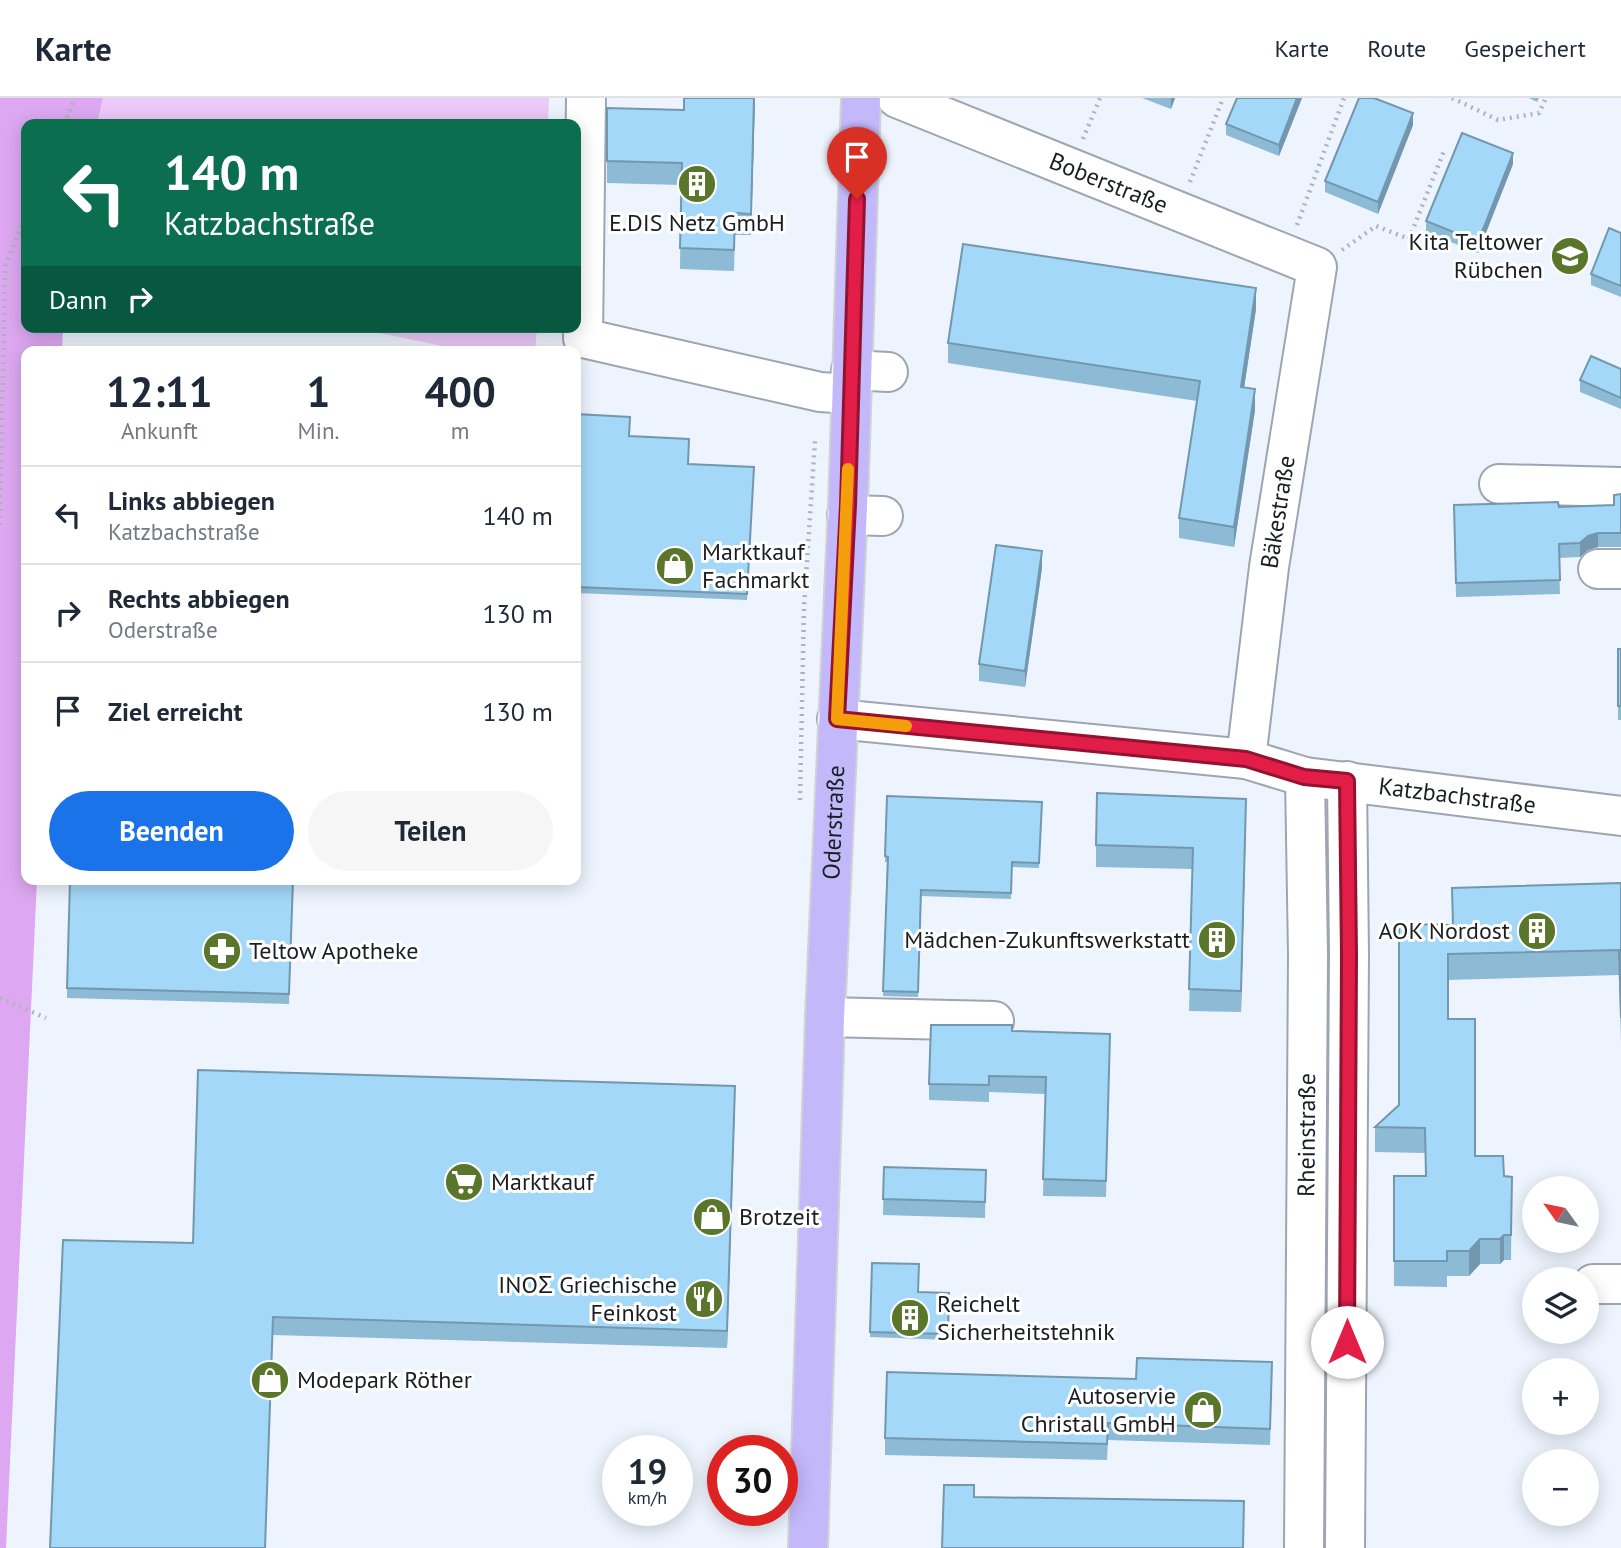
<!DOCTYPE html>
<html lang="de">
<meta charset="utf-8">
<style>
body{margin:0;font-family:"PT Sans",sans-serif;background:#f6f6f7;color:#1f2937;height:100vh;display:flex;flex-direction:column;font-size:26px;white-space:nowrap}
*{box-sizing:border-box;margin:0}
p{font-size:23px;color:#747a83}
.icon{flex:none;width:38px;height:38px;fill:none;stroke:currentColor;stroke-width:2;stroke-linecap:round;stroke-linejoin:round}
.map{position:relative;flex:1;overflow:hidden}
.panel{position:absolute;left:21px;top:248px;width:560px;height:539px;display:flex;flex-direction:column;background:#fff;border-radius:14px;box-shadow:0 4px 18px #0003}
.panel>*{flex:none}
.hud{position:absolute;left:21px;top:21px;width:560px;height:214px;border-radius:14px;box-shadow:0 4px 18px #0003;background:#0b6e4f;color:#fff;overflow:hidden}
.needle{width:46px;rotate:303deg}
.tools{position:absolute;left:1522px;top:1078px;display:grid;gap:14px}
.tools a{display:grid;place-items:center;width:77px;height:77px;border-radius:50%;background:#fff;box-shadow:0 4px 18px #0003;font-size:35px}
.speed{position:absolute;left:602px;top:1337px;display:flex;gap:14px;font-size:35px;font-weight:700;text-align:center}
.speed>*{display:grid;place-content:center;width:91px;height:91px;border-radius:50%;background:#fff;box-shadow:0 4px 18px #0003;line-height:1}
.speed small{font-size:18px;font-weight:400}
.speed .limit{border:10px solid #d22;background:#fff;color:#111}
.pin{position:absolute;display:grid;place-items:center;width:60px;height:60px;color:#fff;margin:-72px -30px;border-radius:50% 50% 50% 0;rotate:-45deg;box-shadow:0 0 7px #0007}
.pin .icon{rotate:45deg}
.me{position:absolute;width:77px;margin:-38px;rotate:0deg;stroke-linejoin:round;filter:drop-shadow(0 0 5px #0008)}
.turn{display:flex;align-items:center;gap:24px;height:147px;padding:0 28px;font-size:32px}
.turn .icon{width:91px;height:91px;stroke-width:2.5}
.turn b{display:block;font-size:49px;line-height:60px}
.then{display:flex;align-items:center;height:66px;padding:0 28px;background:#0003;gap:14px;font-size:26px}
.eta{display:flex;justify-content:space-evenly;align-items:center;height:119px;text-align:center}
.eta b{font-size:42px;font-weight:600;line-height:49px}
.action{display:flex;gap:14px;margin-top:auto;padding:14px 28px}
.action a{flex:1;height:80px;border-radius:42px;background:#1a73e8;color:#fff;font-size:28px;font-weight:600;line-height:80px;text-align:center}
.action a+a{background:#f6f6f7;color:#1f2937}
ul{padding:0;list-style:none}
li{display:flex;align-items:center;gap:21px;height:98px;padding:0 28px;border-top:2px solid #e0e1e3}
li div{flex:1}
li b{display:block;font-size:26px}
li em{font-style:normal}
header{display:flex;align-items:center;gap:42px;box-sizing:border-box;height:98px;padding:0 35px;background:#fff;border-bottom:2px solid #e0e1e3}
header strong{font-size:33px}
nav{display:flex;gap:38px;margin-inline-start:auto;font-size:24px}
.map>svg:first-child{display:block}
.green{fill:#ecc9fa}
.forest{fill:#dda8f1}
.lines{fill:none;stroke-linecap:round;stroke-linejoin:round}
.minor-casing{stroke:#9ea5b1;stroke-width:42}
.major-casing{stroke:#d1d2d3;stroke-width:42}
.path{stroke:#aeb3bb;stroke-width:4.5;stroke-dasharray:2 5;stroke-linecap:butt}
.minor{stroke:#fff;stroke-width:38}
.major{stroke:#c3b8fa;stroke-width:38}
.wall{fill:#8dbad5}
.shaded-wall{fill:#7397ae}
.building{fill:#a4d8f8;stroke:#7397ae;stroke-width:2}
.route-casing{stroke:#92132f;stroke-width:18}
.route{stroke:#e11d48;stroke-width:12}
.slow{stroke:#f59e0b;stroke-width:12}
.labels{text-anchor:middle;stroke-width:6;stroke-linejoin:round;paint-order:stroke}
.street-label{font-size:24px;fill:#1b1e22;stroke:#fff}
.poi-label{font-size:24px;fill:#1b1e22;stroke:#fff;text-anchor:start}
</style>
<header>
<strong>Karte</strong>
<nav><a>Karte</a><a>Route</a><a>Gespeichert</a></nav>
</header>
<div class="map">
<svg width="1621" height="1450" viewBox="0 0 1621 1450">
<rect width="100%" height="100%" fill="#eef4fe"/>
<g class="green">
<path d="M 103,0 L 549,0 L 548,26 L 97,26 Z"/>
<path d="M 351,229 L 537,229 L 535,254 L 471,254 Z"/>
<path d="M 1327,1246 L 1333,1251 L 1331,1450 L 1316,1450 L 1320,1251 Z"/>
</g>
<path class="forest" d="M 0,0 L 103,0 L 97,26 L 26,26 L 26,229 L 63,229 L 62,254 L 26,254 L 26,782 L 37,782 L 6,1450 L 0,1450 Z"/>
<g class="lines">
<g class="minor-casing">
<g id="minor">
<path d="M 586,0 L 583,240 L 820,294 L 851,296"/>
<path id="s1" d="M 897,0 L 1317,169 L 1269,469 L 1246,661"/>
<path d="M 851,272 L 888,274"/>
<path d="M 1499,386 L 1621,389"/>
<path d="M 847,417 L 883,418"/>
<path d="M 1598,471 L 1621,471"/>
<path id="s2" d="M 837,621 L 1246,661 L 1305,679 L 1621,718"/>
<path d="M 825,919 L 994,923"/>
<path d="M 1593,1186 L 1621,1186"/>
<path id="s3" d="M 1304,1450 L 1308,857 L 1305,679"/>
<path d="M 1345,1450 L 1349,857 L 1347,683"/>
</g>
</g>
<g class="major-casing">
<g id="major">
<path id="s4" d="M 808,1450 L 825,919 L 848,407 L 861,0"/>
</g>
</g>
<g class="path">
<path d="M 1452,0 L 1498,22 L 1539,15 L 1546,0"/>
<path d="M 64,26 L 75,0"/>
<path d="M 1083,41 L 1100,0"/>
<path d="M 1190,84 L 1223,0"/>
<path d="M 1297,127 L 1344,0"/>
<path d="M 1342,152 L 1376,128 L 1409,141 L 1444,53"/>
<path d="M 0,427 L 5,168 L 26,117"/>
<path d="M 800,702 L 804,509 L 815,343"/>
<path d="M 0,900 L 46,920"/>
</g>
<use href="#minor" class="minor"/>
<use href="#major" class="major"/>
</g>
<g class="wall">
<path d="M 684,0 L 755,0 L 751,137 L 735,137 L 734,173 L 680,171 L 681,87 L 607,85 L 607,10 L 684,12 Z"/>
<path d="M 1142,0 L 1175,0 L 1171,11 Z"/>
<path d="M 1237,0 L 1302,0 L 1279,58 L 1226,37 L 1226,26 Z"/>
<path d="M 1529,0 L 1539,0 L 1537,4 Z"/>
<path d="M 1413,27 L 1378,116 L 1325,94 L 1325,83 Z"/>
<path d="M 1513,66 L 1478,155 L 1426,134 L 1426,123 Z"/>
<path d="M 1621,135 L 1621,199 L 1591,187 L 1591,176 Z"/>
<path d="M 1256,211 L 1244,290 L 1255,312 L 1234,449 L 1179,440 L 1179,420 L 1197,303 L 948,265 L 948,245 Z"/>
<path d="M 1621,271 L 1621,311 L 1580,294 L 1580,282 Z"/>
<path d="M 576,316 L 630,338 L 688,366 L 754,369 L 747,502 L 576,495 Z"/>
<path d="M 1621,396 L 1621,449 L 1598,449 L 1588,452 L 1580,459 L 1559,460 L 1560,496 L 1456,499 L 1454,407 L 1559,409 L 1614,407 Z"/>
<path d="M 1042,470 L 1025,589 L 979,583 L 979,566 Z"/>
<rect x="1618" y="551" width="3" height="71"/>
<path d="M 887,698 L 1042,704 L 1039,770 L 1012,769 L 1011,801 L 921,798 L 918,899 L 883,898 L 887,764 L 885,764 Z"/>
<path d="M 1246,723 L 1241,914 L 1189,913 L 1193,771 L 1096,769 L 1096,747 Z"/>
<path d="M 293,782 L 289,906 L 67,900 L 67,890 Z"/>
<path d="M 1621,785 L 1621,945 L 1619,877 L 1448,882 L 1448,921 L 1475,1058 L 1504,1078 L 1512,1079 L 1511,1162 L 1504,1162 L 1500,1166 L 1480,1166 L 1469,1178 L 1447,1178 L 1447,1189 L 1394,1188 L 1394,1078 L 1425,1078 L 1425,1055 L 1375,1054 L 1375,1029 L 1399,1007 L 1452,827 Z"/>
<path d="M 1012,933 L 1110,952 L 1106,1099 L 1043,1098 L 1045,996 L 989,994 L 989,1004 L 929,1002 L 929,986 Z"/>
<path d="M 735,1006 L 727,1250 L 273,1237 L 193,1145 Z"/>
<path d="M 884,1069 L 986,1072 L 985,1120 L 883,1117 Z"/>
<path d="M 872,1165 L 919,1194 L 949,1195 L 948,1242 L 870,1239 Z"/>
<path d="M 1136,1281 L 1272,1281 L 1270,1347 L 1108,1342 L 1107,1362 L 885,1357 L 885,1340 Z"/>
</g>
<g class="shaded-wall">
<path d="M 754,0 L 755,0 L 751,137 L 751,116 Z"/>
<path d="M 1171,0 L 1175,0 L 1171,11 Z"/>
<path d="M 1297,0 L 1302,0 L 1279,58 L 1279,47 Z"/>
<path d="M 1413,15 L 1413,27 L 1378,116 L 1378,104 Z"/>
<path d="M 1513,55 L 1513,66 L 1478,155 L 1478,144 Z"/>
<path d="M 1256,190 L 1256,211 L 1241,310 L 1241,289 Z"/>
<path d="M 1255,291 L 1255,312 L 1234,449 L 1234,429 Z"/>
<path d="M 1598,435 L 1598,449 L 1588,452 L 1580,459 L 1580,445 L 1588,438 Z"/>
<path d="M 1042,453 L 1042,470 L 1025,589 L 1025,573 Z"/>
<path d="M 1246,701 L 1246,723 L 1241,914 L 1241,893 Z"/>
<path d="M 735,988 L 735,1006 L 727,1250 L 727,1233 Z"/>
<path d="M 1504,1137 L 1504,1162 L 1500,1166 L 1500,1141 Z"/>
<path d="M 1480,1141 L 1480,1166 L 1469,1178 L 1469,1153 Z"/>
</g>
<g class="building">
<path d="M 684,0 L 754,0 L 751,116 L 735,115 L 734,152 L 680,150 L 682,65 L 607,63 L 607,10 L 684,12 Z"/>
<path d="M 1237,0 L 1297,0 L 1279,47 L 1226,26 Z"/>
<path d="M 1359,0 L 1374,0 L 1413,15 L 1378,104 L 1325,83 Z"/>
<path d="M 1462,35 L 1513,55 L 1478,144 L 1426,123 Z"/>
<path d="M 1609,130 L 1621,135 L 1621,188 L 1591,176 Z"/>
<path d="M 963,146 L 1256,190 L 1241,289 L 1255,291 L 1234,429 L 1179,420 L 1200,283 L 948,245 Z"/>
<path d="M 1591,258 L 1621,271 L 1621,300 L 1580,282 Z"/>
<path d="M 576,316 L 630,319 L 629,338 L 689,341 L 688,366 L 754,369 L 747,496 L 576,489 Z"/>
<path d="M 1621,396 L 1621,435 L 1598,435 L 1588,438 L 1580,445 L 1559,446 L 1560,482 L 1456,485 L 1454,407 L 1558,404 L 1559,409 L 1614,407 L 1614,397 Z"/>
<path d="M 996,447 L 1042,453 L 1025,573 L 979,566 Z"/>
<rect x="1618" y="551" width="3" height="57"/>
<path d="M 1097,695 L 1246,701 L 1241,893 L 1189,891 L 1193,750 L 1096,747 Z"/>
<path d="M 887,698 L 1042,704 L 1039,765 L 1012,764 L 1011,795 L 921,792 L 918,894 L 883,893 L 888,759 L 885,758 Z"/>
<path d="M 70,782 L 293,782 L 289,896 L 67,890 Z"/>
<path d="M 1621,785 L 1621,920 L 1619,852 L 1448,856 L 1448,921 L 1475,921 L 1475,1058 L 1503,1058 L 1504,1078 L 1512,1079 L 1511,1137 L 1504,1137 L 1500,1141 L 1480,1141 L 1469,1153 L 1447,1153 L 1447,1163 L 1394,1163 L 1394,1078 L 1426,1078 L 1425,1030 L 1375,1029 L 1399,1007 L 1399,826 L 1453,827 L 1452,790 Z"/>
<path d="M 931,927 L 1012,927 L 1012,933 L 1110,936 L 1106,1083 L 1043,1081 L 1046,979 L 989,978 L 989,987 L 929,986 Z"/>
<path d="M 198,972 L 735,988 L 727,1233 L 273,1219 L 265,1450 L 50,1450 L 63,1142 L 193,1145 Z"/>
<path d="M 884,1069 L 986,1072 L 985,1104 L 883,1101 Z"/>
<path d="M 872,1165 L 919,1166 L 918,1194 L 949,1195 L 948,1236 L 870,1234 Z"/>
<path d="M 1137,1260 L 1272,1264 L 1270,1331 L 1108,1325 L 1107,1346 L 885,1340 L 887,1274 L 1136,1281 Z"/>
<path d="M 944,1387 L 974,1387 L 974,1399 L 1244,1403 L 1243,1450 L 942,1450 Z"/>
</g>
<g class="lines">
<g class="route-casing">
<path id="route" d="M 857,101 L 848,407 L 837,621 L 1246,661 L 1304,679 L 1347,683 L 1349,857 L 1347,1244"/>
</g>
<use href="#route" class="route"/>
<path class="slow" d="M 848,371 L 837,621 L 906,628"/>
</g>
<defs>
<g id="building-disc" transform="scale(2.0125)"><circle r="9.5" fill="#59762b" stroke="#fff"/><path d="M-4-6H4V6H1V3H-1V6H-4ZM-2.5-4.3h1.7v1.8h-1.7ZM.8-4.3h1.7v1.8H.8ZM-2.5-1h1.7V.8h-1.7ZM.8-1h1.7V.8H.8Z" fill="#fff"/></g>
<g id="school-disc" transform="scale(2.0125)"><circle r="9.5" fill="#59762b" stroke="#fff"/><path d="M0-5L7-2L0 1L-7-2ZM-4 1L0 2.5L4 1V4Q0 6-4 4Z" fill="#fff"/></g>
<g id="shop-disc" transform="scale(2.0125)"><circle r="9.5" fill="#59762b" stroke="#fff"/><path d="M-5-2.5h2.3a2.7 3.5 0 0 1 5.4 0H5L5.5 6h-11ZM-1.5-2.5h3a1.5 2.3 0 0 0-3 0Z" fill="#fff"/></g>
<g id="pharmacy-disc" transform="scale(2.0125)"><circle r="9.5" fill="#59762b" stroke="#fff"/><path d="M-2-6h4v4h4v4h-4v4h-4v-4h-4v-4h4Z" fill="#fff"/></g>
<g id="supermarket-disc" transform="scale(2.0125)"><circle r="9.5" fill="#59762b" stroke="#fff"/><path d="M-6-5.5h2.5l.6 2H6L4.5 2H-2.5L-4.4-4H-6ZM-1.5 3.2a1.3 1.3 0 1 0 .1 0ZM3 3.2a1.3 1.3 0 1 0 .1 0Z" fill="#fff"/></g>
<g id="restaurant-disc" transform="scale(2.0125)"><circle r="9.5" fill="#59762b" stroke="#fff"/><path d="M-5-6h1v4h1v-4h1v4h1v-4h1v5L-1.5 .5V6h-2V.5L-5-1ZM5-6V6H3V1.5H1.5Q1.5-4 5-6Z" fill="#fff"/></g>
</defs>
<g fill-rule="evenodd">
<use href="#building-disc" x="697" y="86"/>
<use href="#school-disc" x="1570" y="158"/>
<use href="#shop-disc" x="675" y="468"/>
<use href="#building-disc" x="1537" y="833"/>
<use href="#building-disc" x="1217" y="842"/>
<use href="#pharmacy-disc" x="222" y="853"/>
<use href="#supermarket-disc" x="464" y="1084"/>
<use href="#shop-disc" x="712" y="1119"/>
<use href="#restaurant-disc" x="704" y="1201"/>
<use href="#building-disc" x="910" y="1220"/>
<use href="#shop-disc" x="270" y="1282"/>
<use href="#shop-disc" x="1203" y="1312"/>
</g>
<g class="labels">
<g class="street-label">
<text dy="8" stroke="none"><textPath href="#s1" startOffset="228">Boberstraße</textPath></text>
<text transform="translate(1278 414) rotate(-81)" y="8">Bäkestraße</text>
<text dy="8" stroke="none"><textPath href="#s2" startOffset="626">Katzbachstraße</textPath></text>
<text dy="8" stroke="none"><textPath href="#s4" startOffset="726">Oderstraße</textPath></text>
<text dy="8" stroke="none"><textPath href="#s3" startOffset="413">Rheinstraße</textPath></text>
</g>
<g class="poi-label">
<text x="697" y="133" text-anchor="middle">E.DIS Netz GmbH</text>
<text x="1543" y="152" text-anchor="end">Kita Teltower<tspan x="1543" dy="28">Rübchen</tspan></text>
<text x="702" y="462">Marktkauf<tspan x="702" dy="28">Fachmarkt</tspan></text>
<text x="1510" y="841" text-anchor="end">AOK Nordost</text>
<text x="1190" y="850" text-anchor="end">Mädchen-Zukunftswerkstatt</text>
<text x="249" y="861">Teltow Apotheke</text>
<text x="491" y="1092">Marktkauf</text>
<text x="739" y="1127">Brotzeit</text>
<text x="677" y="1195" text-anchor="end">INOΣ Griechische<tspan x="677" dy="28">Feinkost</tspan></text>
<text x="937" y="1214">Reichelt<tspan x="937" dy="28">Sicherheitstehnik</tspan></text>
<text x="297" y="1290">Modepark Röther</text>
<text x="1176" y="1306" text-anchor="end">Autoservie<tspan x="1176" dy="28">Christall GmbH</tspan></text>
</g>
</g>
</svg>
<div class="tools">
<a><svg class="needle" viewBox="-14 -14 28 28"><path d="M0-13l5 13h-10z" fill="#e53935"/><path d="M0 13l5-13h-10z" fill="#747a83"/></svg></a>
<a><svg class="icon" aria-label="layers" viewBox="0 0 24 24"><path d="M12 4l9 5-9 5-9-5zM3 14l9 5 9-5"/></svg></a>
<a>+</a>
<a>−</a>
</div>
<div class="speed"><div>19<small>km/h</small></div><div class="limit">30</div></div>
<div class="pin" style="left:857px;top:101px;background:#d93025"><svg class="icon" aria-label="arrive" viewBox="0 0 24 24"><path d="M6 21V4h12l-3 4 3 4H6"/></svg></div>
<svg class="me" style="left:1347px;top:1244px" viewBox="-20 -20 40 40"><circle r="19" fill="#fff"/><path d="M0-13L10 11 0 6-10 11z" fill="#e11d48"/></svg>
<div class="hud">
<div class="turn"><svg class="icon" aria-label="left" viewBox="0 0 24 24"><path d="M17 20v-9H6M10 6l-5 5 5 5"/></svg><div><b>140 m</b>Katzbachstraße</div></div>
<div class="then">Dann<svg class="icon" aria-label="right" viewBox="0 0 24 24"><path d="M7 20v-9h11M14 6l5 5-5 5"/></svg></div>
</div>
<section class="panel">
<div class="eta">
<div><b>12:11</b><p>Ankunft</p></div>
<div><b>1</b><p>Min.</p></div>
<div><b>400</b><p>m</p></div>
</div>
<ul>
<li><svg class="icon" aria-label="left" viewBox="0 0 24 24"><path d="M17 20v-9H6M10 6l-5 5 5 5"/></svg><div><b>Links abbiegen</b><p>Katzbachstraße</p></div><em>140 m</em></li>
<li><svg class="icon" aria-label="right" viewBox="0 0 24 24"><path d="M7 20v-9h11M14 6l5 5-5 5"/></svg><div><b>Rechts abbiegen</b><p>Oderstraße</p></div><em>130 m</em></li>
<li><svg class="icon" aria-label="arrive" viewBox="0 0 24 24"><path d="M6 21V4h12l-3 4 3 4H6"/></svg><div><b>Ziel erreicht</b></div><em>130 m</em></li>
</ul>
<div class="action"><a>Beenden</a><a>Teilen</a></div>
</section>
</div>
